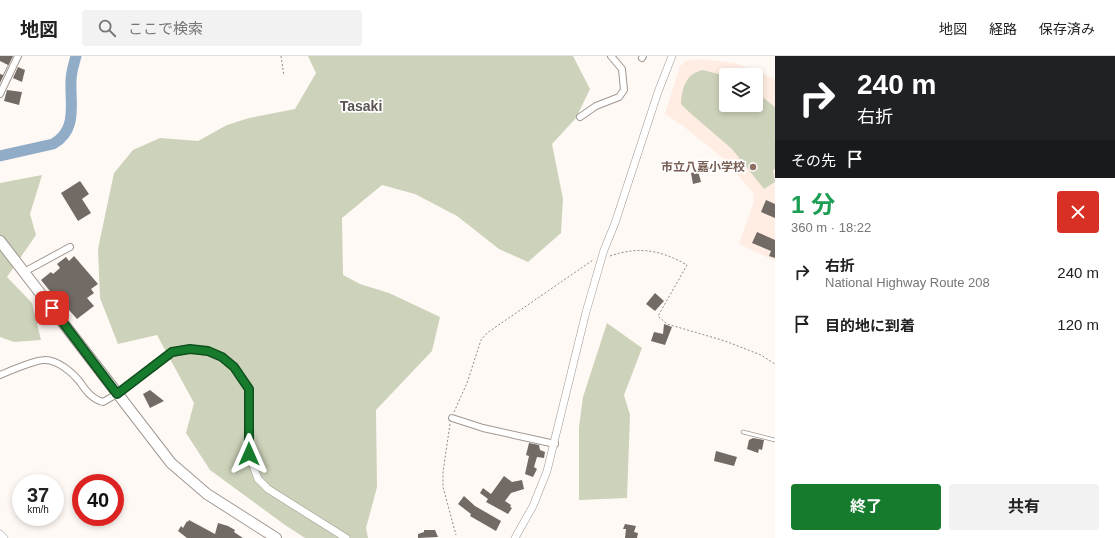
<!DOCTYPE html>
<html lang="ja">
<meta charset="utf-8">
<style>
body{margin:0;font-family:Helvetica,"Noto Sans JP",sans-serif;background:#f2f2f2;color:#222;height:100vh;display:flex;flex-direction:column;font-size:15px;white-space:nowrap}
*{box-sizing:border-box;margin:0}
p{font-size:13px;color:#767676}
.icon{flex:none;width:22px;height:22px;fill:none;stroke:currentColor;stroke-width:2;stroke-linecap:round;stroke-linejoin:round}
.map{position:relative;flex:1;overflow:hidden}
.details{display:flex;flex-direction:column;background:#fff;width:340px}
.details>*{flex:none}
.top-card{background:#202124;color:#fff;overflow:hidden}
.controls{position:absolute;left:719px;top:12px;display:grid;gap:8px}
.controls a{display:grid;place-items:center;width:44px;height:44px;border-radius:4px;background:#fff;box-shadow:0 2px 6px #0003;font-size:20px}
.speed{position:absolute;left:12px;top:418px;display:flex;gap:8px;font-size:20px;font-weight:700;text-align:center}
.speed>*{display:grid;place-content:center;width:52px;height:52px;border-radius:50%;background:#fff;box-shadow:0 2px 6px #0003;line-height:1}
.speed small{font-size:10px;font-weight:400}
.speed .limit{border:6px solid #d22;background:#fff;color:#111}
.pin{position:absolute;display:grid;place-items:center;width:34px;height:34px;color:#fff;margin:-17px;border-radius:8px;box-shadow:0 2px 6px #0006}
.me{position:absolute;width:44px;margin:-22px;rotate:0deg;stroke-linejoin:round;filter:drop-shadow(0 0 3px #0008)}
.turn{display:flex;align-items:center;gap:14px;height:84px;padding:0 16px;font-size:18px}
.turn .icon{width:52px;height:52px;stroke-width:2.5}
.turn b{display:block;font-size:28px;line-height:34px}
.then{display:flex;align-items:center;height:38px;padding:0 16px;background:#0003;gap:8px;font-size:15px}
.round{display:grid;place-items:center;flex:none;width:42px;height:42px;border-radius:4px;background:#f2f2f2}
.headline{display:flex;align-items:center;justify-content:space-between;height:68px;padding:0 16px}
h1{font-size:24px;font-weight:700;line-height:30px;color:#1e9e55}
.cta{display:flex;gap:8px;margin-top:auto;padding:8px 16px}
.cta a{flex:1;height:46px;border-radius:4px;background:#177b2d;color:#fff;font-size:16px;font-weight:700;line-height:46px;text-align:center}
.cta a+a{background:#f2f2f2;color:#222}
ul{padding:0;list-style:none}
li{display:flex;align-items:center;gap:12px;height:52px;padding:0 16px}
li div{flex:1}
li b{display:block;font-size:15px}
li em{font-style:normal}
header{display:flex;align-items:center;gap:24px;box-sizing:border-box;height:56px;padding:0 20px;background:#fff;border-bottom:1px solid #e0e0e0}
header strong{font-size:19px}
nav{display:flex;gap:22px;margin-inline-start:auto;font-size:14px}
.search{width:280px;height:36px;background:#f2f2f2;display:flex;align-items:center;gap:10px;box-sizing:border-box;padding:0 14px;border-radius:4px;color:#767676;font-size:15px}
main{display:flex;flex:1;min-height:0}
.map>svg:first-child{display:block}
.built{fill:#ffede3;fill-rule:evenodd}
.green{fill:#cdd2ba}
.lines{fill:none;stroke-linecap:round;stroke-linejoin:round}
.river{stroke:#90acc6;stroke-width:11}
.building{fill:#726a65}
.service-casing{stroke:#a09792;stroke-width:4.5}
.minor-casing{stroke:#a09792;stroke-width:8}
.tertiary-casing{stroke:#a09792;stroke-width:8}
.trunk-casing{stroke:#a09792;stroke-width:12}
.path{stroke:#908b88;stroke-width:1;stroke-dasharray:2 2;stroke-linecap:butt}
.service{stroke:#fff;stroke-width:3}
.minor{stroke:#fff;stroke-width:6}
.tertiary{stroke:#fff;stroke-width:7}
.trunk{stroke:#fff;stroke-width:10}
.route-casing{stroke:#0f501d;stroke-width:10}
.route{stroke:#177b2d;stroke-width:7}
.education-dot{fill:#8d6e63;stroke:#fff;stroke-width:1.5}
.labels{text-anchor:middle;stroke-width:3.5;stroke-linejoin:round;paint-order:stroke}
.education-label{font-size:12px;font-weight:bold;fill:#785e54;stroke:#fff;text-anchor:end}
.quarter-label{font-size:14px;font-weight:bold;fill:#5c5450;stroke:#fff}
</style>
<header>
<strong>地図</strong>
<div class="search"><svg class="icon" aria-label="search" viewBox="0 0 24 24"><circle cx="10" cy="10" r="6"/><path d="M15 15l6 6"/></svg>ここで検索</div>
<nav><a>地図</a><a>経路</a><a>保存済み</a></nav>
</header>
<main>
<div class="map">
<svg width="775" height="482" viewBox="0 0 775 482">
<rect width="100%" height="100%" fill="#fff9f5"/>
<path class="built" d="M 702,3 L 735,7 L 775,23 L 775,205 L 739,188 L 754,145 L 753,137 L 723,102 L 683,70 L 665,58 L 680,10 L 686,5 ZM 726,19 L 756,19 L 756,49 L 726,49 Z"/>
<g class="green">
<path d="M 308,0 L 573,0 L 590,33 L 576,62 L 552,88 L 563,143 L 561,177 L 528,206 L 499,193 L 457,160 L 415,138 L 382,129 L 342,162 L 343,219 L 360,228 L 389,237 L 440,261 L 432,295 L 376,354 L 377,431 L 366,472 L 368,482 L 305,482 L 285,469 L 210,414 L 186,377 L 194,347 L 157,279 L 118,288 L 100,242 L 98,193 L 114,117 L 133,94 L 160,82 L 198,85 L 227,69 L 249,62 L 295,53 L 316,17 Z"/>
<path d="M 703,14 L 726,20 L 726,49 L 756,49 L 756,36 L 775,51 L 775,112 L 773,115 L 775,126 L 764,133 L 732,93 L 689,56 L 681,48 C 682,32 686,17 703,14 Z"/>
<path d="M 42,119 L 30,158 L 36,179 L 7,221 L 32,247 L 41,284 L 14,286 L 0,281 L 0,127 Z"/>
<path d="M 607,267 L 642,292 L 624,339 L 630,359 L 627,442 L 579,444 L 579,371 L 583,341 Z"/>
</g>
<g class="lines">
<path class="river" d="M 0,100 L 53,88 C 78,74 70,48 71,25 C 71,16 74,8 76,0"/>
</g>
<g class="building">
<path d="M 0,0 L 13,0 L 0,27 L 0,18 L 3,19 L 8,9 L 0,5 Z"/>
<path d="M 18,11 L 25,14 L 22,26 L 13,22 Z"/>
<path d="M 7,34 L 22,36 L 19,49 L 4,45 Z"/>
<path d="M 698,115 L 701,126 L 693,128 L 691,117 Z"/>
<path d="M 80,125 L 89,138 L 82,143 L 91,157 L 78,165 L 61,137 Z"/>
<path d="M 766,144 L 775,148 L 775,162 L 761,156 Z"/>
<path d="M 757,176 L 775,184 L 775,202 L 769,200 L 771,195 L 752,187 Z"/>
<path d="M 74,200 L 98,228 L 91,233 L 94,237 L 87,242 L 94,250 L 77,263 L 69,254 L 67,256 L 41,224 L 51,216 L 53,218 L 60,212 L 57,208 L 66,201 L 69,205 Z"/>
<path d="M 655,237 L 664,245 L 655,255 L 646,248 Z"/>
<path d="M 664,268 L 672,271 L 665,289 L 651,285 L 654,276 L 663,278 Z"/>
<path d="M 150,334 L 164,345 L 150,352 L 143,338 Z"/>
<path d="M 753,382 L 764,384 L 762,394 L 759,393 L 758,397 L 747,393 L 749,384 Z"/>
<path d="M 529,387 L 539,389 L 540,394 L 545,396 L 544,402 L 537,401 L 534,411 L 537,413 L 533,421 L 525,418 L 529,400 L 526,399 Z"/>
<path d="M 716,395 L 737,401 L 734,410 L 714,405 Z"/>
<path d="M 504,420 L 512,426 L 522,424 L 524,433 L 511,437 L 505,445 L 511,449 L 510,451 L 512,452 L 508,458 L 486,446 L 488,443 L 480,437 L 483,432 L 491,438 Z"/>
<path d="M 464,440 L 475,450 L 501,465 L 496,475 L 470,460 L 471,458 L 458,448 Z"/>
<path d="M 189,464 L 215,478 L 218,467 L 228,470 L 235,474 L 234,476 L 243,482 L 187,482 L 178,475 L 181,470 L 183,472 L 187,465 L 188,466 Z"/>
<path d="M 625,468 L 636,470 L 634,476 L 638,477 L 637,482 L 625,482 L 626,473 L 623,473 Z"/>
<path d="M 424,474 L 435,474 L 438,481 L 418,482 L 418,478 L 424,476 Z"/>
</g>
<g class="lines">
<g class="service-casing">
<path id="service" d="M 743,376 L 775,384"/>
</g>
<g class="minor-casing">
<g id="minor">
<path d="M 642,2 L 643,0"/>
<path d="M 0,38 L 18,0"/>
<path d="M 580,61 L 596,50 L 619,41 L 624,34 L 622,13 L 611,0"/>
<path d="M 24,216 L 70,191"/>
<path d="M 0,319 C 9,315 36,304 44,304 C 57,303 73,317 80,326 C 86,335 92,343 103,346 L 117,338"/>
<path d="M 452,362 L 483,372 L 555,388"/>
</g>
</g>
<g class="tertiary-casing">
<g id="tertiary">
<path d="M 117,338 L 172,297 L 190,293 L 208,295 L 222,301 L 234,311 L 249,333 L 249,398 L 258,423 L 268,433 L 346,482"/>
<path d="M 0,478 L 4,482"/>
<path d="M 515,482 L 533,450 L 547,415 L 586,256 L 604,194 L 615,167 L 658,36 L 672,0"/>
</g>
</g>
<g class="trunk-casing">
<path id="trunk" d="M 0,185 L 171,407 L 207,438 L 276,482"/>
</g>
<g class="path">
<path d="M 281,0 L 284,20"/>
<path d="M 610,200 C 639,190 661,194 687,209 L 658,260 L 667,268 L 725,285 L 761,299 L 775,308"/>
<path d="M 454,356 L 467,327 L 481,284 L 487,277 L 593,204"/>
<path d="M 450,368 L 443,416 L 443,431 L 456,479"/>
</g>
<use href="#service" class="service"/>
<use href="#minor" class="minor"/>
<use href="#tertiary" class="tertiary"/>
<use href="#trunk" class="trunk"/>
</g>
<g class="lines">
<g class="route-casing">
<path id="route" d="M 52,252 L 117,338 L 172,296 L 190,293 L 208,295 L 222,301 L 234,311 L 249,333 L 249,398"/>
</g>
<use href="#route" class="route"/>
</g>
<circle class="education-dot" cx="753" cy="111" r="4"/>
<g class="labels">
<g class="education-label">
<text x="745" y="115">市立八嘉小学校</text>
</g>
<g class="quarter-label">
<text x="361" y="55">Tasaki</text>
</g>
</g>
</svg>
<div class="controls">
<a><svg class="icon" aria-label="layers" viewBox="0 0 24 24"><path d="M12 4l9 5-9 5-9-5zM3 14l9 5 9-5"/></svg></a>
</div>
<div class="speed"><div>37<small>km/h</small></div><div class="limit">40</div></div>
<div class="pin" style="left:52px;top:252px;background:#d93025"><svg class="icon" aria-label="arrive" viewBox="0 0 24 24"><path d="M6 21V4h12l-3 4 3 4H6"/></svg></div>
<svg class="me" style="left:249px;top:398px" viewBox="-20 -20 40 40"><path d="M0-17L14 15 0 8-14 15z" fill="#177b2d" stroke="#fff" stroke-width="4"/></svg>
</div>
<section class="details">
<div class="top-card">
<div class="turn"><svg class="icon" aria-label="right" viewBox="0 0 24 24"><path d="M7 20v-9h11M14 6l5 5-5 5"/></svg><div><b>240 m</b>右折</div></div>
<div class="then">その先<svg class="icon" aria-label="arrive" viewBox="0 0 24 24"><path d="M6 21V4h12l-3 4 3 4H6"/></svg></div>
</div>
<div class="headline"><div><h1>1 分</h1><p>360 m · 18:22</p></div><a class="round" style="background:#d93025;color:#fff"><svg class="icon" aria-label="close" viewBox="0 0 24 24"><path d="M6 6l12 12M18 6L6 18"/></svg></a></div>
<ul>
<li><svg class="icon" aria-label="right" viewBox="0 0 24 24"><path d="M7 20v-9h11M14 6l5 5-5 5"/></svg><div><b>右折</b><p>National Highway Route 208</p></div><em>240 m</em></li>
<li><svg class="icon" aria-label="arrive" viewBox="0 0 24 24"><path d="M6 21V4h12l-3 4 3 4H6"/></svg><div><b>目的地に到着</b></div><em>120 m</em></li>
</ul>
<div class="cta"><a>終了</a><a>共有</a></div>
</section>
</main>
